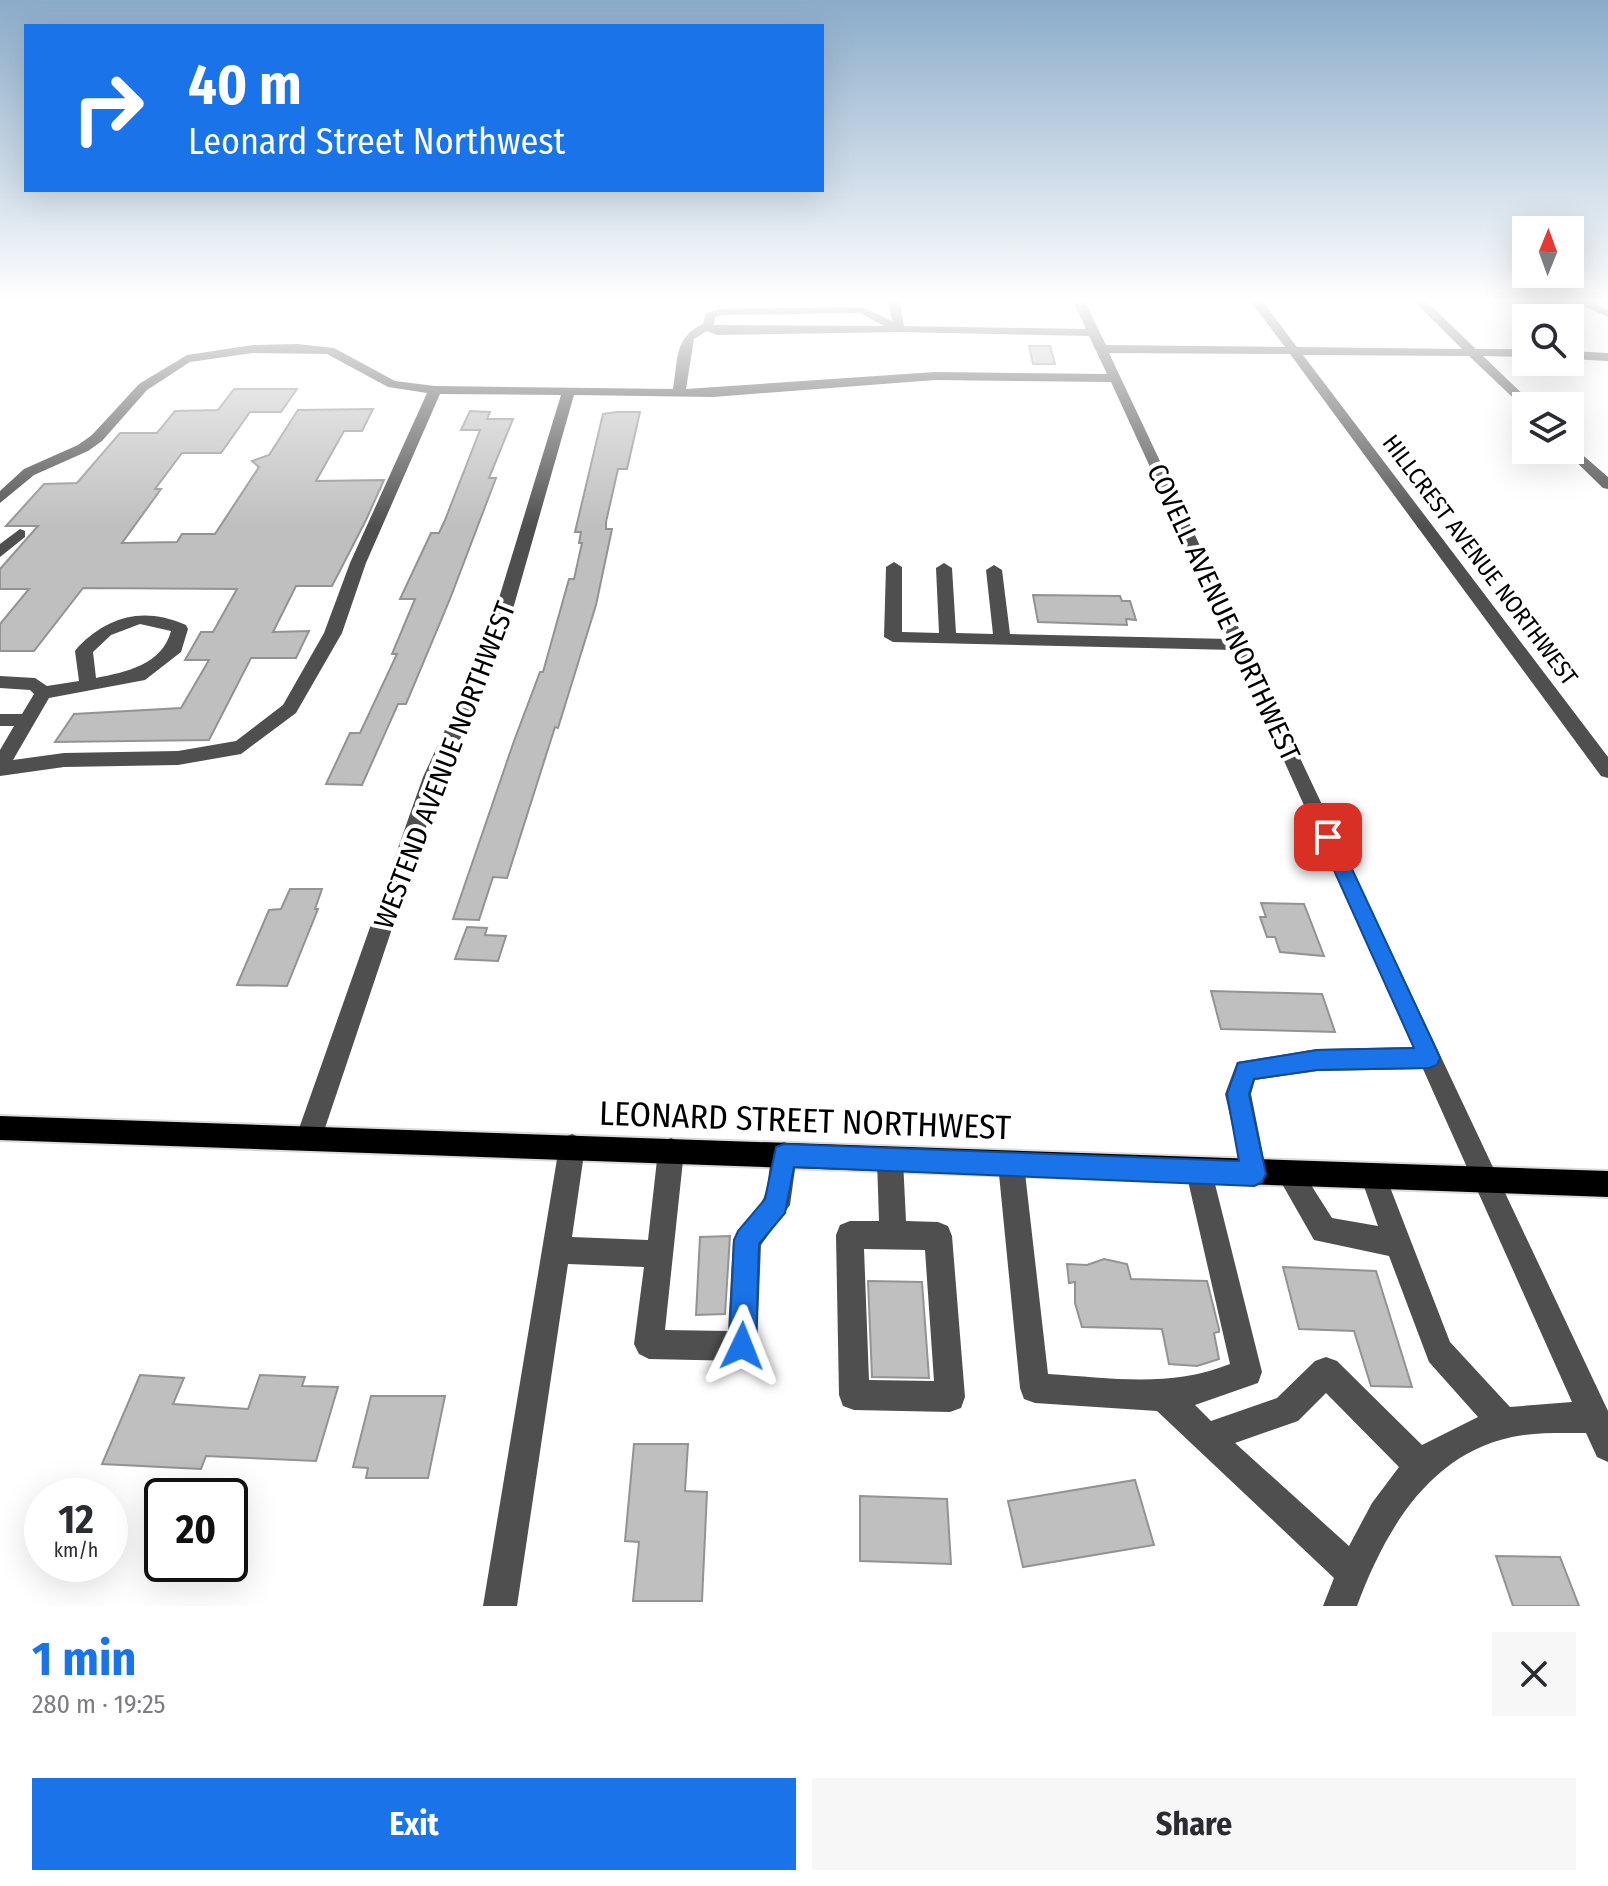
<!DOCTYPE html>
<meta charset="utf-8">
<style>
body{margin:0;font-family:"Fira Sans Condensed",sans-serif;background:#f7f7f7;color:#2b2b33;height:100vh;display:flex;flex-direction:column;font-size:30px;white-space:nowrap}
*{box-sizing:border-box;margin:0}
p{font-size:26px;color:#7c7c81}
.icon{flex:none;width:44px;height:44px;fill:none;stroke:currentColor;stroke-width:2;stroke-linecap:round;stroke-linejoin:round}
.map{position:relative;height:1606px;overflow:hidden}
.sheet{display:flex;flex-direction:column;background:#fff;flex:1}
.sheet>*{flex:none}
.hud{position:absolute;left:24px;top:24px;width:800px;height:168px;border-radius:0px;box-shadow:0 8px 32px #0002;background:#1a73e8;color:#fff;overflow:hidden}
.needle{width:52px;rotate:1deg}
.tools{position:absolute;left:1512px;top:216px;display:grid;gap:16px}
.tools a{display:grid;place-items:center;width:72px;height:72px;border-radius:0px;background:#fff;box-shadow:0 8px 32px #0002;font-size:40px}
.speed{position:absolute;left:24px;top:1478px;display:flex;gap:16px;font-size:40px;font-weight:700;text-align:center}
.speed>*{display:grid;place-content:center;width:104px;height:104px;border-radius:50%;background:#fff;box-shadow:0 8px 32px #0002;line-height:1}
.speed small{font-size:20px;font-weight:400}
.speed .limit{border:4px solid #111;border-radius:12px;background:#fff;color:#111}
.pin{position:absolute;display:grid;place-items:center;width:68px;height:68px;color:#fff;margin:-34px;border-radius:16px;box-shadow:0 4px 12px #0006}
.me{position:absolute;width:88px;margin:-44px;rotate:2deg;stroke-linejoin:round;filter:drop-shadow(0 0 6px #0008)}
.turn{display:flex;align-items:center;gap:28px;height:168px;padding:0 32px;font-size:36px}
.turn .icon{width:104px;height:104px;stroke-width:2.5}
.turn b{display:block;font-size:56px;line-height:68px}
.round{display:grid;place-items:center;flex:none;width:84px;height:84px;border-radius:0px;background:#f7f7f7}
.head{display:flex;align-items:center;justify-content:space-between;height:136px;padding:0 32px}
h1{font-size:48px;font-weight:700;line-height:60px;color:#1a73e8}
.button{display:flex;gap:16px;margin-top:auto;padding:16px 32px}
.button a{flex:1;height:92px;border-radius:0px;background:#1a73e8;color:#fff;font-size:32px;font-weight:700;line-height:92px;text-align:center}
.button a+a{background:#f7f7f7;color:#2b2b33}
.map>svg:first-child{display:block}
.building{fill:#bfbfbf;stroke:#939393;stroke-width:2}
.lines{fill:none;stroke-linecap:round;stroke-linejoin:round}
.major-casing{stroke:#dbdbdb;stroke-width:4}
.minor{fill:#4f4f4f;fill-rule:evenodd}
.major{fill:#000;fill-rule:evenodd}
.route{fill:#1a73e8;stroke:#114b97;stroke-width:2}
.labels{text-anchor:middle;stroke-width:8;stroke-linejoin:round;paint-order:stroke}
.far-street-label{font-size:24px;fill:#000;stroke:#fff}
.street-label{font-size:28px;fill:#000;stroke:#fff}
.near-street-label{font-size:34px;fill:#000;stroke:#fff}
</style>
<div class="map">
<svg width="1608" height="1606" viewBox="0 0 1608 1606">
<rect width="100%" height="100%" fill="#fff"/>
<g class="building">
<path d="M 1029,346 L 1050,346 L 1055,364 L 1033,364 Z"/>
<path d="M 234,389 L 297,389 L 281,412 L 250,412 L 221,453 L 182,453 L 155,489 L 161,489 L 122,543 L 177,542 L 182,534 L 215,534 L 259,467 L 252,461 L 269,455 L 298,410 L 373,409 L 362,431 L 344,431 L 316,481 L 384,480 L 366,520 L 332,586 L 296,586 L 273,632 L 309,631 L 296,658 L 251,658 L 209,740 L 55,742 L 74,714 L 181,708 L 209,660 L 185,660 L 201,632 L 213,632 L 237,589 L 83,588 L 34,651 L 0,651 L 0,624 L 29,589 L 0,589 L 0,569 L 38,526 L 6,526 L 44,484 L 77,483 L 120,433 L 157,433 L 175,411 L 218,410 Z"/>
<path d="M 470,411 L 490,412 L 487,419 L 513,419 L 489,478 L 496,478 L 450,599 L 406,704 L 398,704 L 362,785 L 326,784 L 350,733 L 360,733 L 397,654 L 392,654 L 415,599 L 400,599 L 431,533 L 439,533 L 445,520 L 480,430 L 461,430 Z"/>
<path d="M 617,412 L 640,412 L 627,469 L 618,469 L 606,522 L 606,529 L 612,529 L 596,605 L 558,728 L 555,727 L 507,878 L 493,877 L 479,920 L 453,919 L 514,741 L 540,672 L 543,672 L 569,579 L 574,579 L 582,543 L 579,543 L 581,532 L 575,532 L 603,414 Z"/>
<path d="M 1033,595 L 1120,596 L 1122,601 L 1130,601 L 1136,620 L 1126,619 L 1127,625 L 1038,622 Z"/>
<path d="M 290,889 L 322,889 L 315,909 L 318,909 L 287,986 L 237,985 L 269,910 L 281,909 Z"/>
<path d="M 1261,903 L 1304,904 L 1324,956 L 1280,952 L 1275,937 L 1267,937 L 1260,917 L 1266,917 Z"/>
<path d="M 467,927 L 487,928 L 485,935 L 506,936 L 498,961 L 455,959 Z"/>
<path d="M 1211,991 L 1322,994 L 1335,1032 L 1221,1029 Z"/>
<path d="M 730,1236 L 725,1314 L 696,1315 L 700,1237 Z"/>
<path d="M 1104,1259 L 1127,1264 L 1131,1279 L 1207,1281 L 1219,1329 L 1219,1332 L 1214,1333 L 1219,1359 L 1197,1366 L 1169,1364 L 1162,1329 L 1082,1327 L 1075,1303 L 1075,1282 L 1069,1283 L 1067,1264 L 1087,1265 Z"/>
<path d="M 1283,1267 L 1376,1271 L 1412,1387 L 1371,1386 L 1354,1331 L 1299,1329 Z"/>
<path d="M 868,1281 L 922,1282 L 929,1378 L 872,1377 Z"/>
<path d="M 140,1375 L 184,1378 L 173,1404 L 248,1409 L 260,1375 L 305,1377 L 302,1386 L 338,1387 L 316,1461 L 206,1456 L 201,1469 L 102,1464 Z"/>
<path d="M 371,1396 L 445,1396 L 428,1478 L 366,1478 L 368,1468 L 353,1467 Z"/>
<path d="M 634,1444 L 688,1444 L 685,1491 L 707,1492 L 702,1601 L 633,1601 L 639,1542 L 625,1541 Z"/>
<path d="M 1135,1480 L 1154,1545 L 1023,1567 L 1008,1501 Z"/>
<path d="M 860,1496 L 947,1499 L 951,1564 L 860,1561 Z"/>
<path d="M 1496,1556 L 1560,1557 L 1579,1606 L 1513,1606 Z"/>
</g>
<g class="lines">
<g class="major-casing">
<path id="major" d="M 0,1116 L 1608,1171 L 1608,1197 L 0,1140 Z"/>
</g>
<g class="minor">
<path d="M 888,302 L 900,302 L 904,326 L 1086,329 L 1073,302 L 1085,302 L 1106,345 L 1285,347 L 1251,302 L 1263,302 L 1297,347 L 1462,349 L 1415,302 L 1427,302 L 1476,349 L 1526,349 L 1526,357 L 1483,356 L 1532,403 L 1533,406 L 1526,406 L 1526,410 L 1469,356 L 1303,355 L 1608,757 L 1608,778 L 1601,776 L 1290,354 L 1109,353 L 1608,1411 L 1608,1462 L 1597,1457 L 1586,1433 C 1562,1433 1536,1432 1512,1437 C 1428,1455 1385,1531 1357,1606 L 1323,1606 L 1334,1578 L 1157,1411 L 1035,1403 L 1024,1399 L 1020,1388 L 998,1164 L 1002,1155 L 1011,1151 L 1020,1155 L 1024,1164 L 1048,1374 C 1112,1378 1170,1388 1230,1364 L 1186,1172 L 1190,1163 L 1199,1159 L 1208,1163 L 1212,1172 L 1262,1372 L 1258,1383 L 1195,1405 L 1211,1421 L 1277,1398 L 1315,1361 L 1326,1357 L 1337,1361 L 1422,1445 L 1478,1417 L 1429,1362 L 1389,1256 L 1314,1240 L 1277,1175 L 1281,1166 L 1290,1162 L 1299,1166 L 1332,1218 L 1378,1226 L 1361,1178 L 1365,1169 L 1374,1165 L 1383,1169 L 1450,1342 L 1510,1407 L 1572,1402 L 1423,1069 L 1317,1071 L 1255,1080 L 1251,1094 L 1267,1174 L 1263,1183 L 1254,1187 L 1245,1183 L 1225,1094 L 1237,1062 L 1317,1049 L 1413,1047 L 1234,650 L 893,642 L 884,637 L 886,567 L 894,562 L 902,567 L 902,632 L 939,633 L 936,568 L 944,563 L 952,568 L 956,633 L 993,634 L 986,570 L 994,565 L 1002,570 L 1010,634 L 1229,639 L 1111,382 L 935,380 L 713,397 L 574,395 L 503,644 L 443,777 L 322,1137 L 318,1146 L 309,1149 L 300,1146 L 296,1137 L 423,777 L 485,644 L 561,395 L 440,394 L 366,563 L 342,633 L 296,713 L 241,754 L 178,765 L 64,767 L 0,776 L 0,750 L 14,726 L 0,726 L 0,714 L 22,714 L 34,694 L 30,690 L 0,688 L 0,676 L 35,678 L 47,686 L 79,681 L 75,651 L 78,647 C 110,615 144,607 186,625 L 188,629 L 181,652 L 145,680 L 49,698 L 13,760 L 64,753 L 178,751 L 236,741 L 283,705 L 324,633 L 350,563 L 427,393 L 388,387 L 327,354 L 253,353 L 190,362 L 147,390 L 102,441 L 88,451 L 34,475 L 0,503 L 0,491 L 24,469 L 78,445 L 92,435 L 139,384 L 187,355 L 253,345 L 297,344 L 334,348 L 395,381 L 435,386 L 673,389 C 678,360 674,337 703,324 L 706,313 L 720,309 L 862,307 L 892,321 ZM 860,313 L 884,326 L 714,325 L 715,317 L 721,315 ZM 707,331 L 717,335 L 899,332 L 1089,336 L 1107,374 L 935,372 L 686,389 L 694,339 ZM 140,624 L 171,631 C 162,665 126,672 96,678 L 93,652 L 111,635 ZM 1326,1393 L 1399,1467 L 1372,1503 L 1349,1546 L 1235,1443 L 1298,1421 Z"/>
<path d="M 1575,302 L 1590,302 L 1608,310 L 1608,317 Z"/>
<path d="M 1570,351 L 1608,353 L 1608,361 L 1570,359 Z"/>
<path d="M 1570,444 L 1608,477 L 1608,489 L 1603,488 L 1565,451 L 1570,450 Z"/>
<path d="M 20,529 L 25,531 L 25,537 L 0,557 L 0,544 Z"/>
<path d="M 572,1134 L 581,1138 L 585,1147 L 572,1237 L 648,1240 L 658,1151 L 662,1142 L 671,1138 L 680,1142 L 684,1151 L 665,1330 L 728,1331 L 733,1240 C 740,1224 758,1213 764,1197 C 770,1181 768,1162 775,1146 L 784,1142 L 793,1146 L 797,1155 L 790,1205 L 761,1245 L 757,1346 L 752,1356 L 742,1361 L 649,1359 L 639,1354 L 634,1344 L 644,1267 L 568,1264 L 517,1606 L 483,1606 L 559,1147 L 563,1138 Z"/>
<path d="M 890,1147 L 899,1151 L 903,1160 L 906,1221 L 938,1222 L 948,1226 L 952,1236 L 965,1397 L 961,1408 L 950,1412 L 854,1410 L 843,1406 L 839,1395 L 836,1235 L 840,1225 L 850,1221 L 879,1221 L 877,1160 L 881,1151 ZM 864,1249 L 925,1250 L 934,1381 L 869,1380 Z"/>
</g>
<use href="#major" class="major"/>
</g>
<linearGradient id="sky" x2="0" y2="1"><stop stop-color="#8aabca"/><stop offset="0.57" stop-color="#fff"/><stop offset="1" stop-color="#fff" stop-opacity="0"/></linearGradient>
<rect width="1608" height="527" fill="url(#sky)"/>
<path class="route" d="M 1328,830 L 1337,837 L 1437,1051 L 1440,1058 L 1437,1065 L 1429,1068 L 1317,1070 L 1254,1079 L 1249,1094 L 1266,1174 L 1262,1182 L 1254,1186 L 794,1167 L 785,1213 L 759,1244 L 756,1346 L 752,1355 L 742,1359 L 733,1355 L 729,1346 L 734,1240 L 738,1231 L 765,1199 L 776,1147 L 784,1144 L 1239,1161 L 1227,1094 L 1238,1063 L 1317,1050 L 1414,1048 L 1319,837 Z"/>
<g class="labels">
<g class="far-street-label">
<text transform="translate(1480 560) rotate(53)" y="8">HILLCREST AVENUE NORTHWEST</text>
</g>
<g class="street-label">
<text transform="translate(1224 612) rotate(65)" y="10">COVELL AVENUE NORTHWEST</text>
<text transform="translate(444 765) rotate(-69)" y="10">WESTEND AVENUE NORTHWEST</text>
</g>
<g class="near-street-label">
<text transform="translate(805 1120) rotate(2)" y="12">LEONARD STREET NORTHWEST</text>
</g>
</g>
</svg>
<div class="tools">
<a><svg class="needle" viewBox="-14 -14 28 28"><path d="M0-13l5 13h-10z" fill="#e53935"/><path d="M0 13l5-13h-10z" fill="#7c7c81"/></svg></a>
<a><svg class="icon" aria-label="search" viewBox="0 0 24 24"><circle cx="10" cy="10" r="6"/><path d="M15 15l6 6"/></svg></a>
<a><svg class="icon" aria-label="layers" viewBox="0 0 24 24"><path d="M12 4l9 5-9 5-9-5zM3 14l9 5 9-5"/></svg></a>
</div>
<div class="speed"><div>12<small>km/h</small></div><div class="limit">20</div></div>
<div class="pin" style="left:1328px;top:837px;background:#d93025"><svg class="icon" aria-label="arrive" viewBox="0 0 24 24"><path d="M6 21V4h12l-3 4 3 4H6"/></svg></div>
<svg class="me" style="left:742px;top:1346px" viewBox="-20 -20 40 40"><path d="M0-17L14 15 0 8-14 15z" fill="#1a73e8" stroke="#fff" stroke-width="4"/></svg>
<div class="hud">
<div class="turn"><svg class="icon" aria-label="right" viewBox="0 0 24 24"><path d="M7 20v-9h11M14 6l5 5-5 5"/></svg><div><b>40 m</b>Leonard Street Northwest</div></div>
</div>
</div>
<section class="sheet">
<div class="head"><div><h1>1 min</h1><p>280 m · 19:25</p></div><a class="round"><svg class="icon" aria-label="close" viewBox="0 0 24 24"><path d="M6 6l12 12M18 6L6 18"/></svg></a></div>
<div class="button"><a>Exit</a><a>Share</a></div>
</section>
